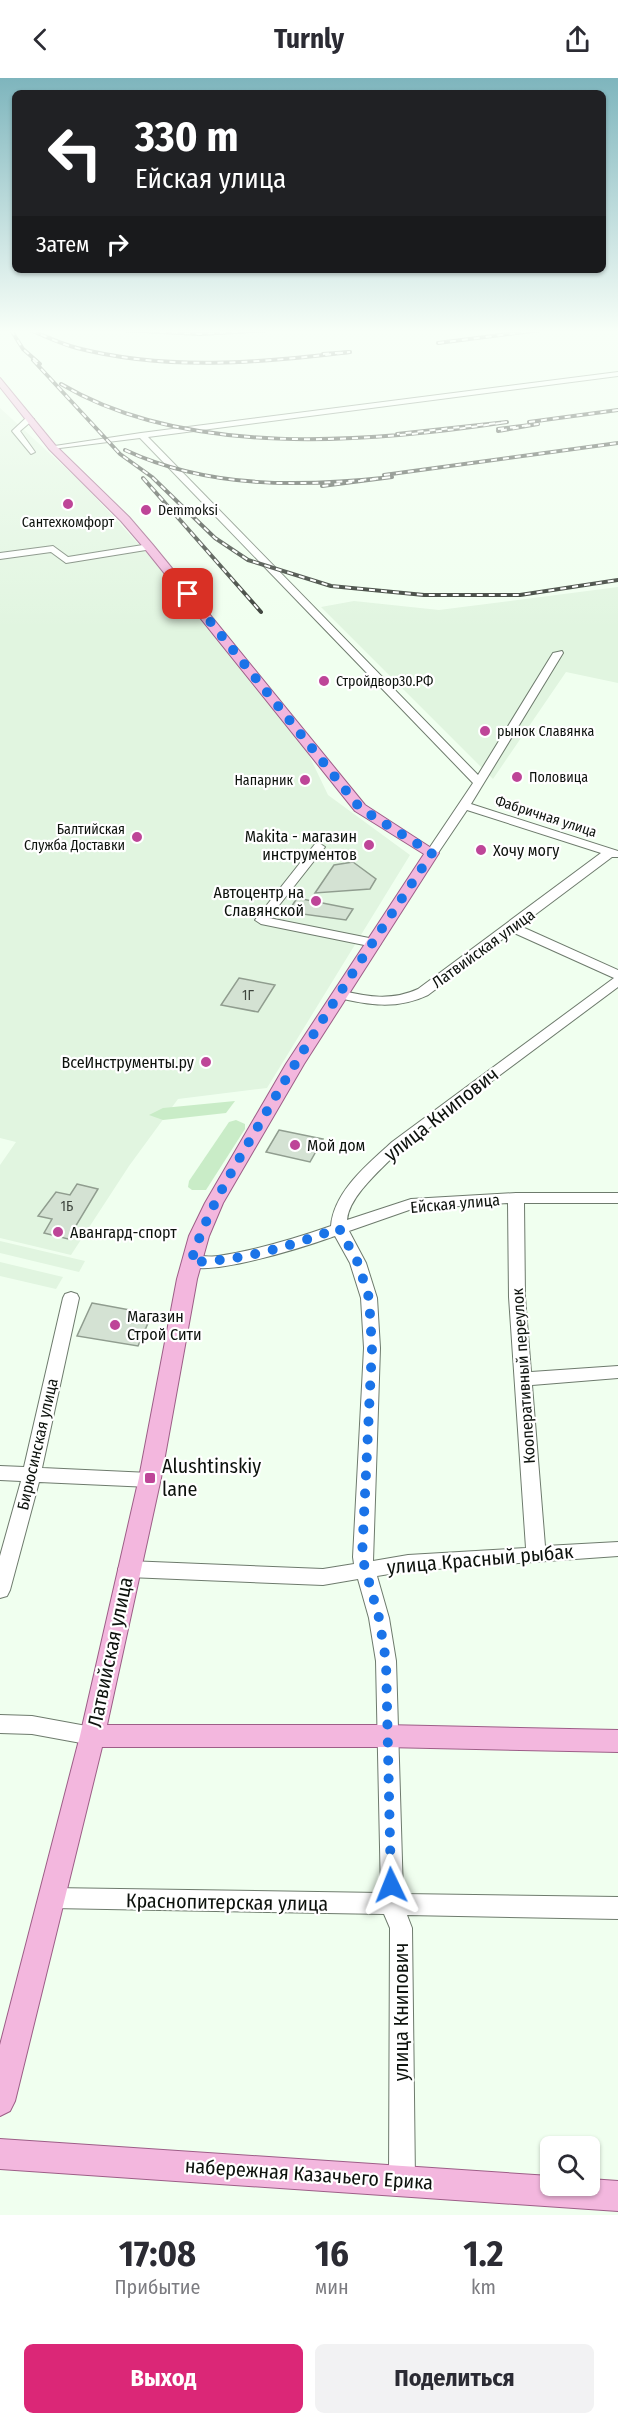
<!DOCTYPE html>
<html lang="ru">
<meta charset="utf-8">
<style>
body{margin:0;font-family:"Fira Sans Condensed",sans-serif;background:#f2f2f3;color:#2b2b33;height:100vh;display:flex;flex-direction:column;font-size:22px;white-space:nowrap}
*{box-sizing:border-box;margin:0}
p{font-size:20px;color:#7c7c81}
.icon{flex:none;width:33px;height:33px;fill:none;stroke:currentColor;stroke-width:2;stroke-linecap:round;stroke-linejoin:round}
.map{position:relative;height:2137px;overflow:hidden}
.panel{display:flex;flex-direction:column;background:#fff;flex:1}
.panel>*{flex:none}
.hud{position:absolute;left:12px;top:12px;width:594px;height:183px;border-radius:9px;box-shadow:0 2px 4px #0004;background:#202124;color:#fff;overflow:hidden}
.fabs{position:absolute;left:540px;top:2058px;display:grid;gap:12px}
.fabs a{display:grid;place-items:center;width:60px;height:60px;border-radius:9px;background:#fff;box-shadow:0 2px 4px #0004;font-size:30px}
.pin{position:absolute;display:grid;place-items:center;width:51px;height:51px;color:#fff;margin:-26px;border-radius:12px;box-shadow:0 3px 9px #0006}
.me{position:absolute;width:66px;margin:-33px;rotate:358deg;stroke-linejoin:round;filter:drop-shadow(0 0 4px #0008)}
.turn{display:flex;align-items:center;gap:21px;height:126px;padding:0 24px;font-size:27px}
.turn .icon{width:78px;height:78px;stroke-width:2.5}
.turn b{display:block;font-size:42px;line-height:51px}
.then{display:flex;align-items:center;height:57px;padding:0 24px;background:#0003;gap:12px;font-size:22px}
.eta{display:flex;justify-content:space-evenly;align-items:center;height:102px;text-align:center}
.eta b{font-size:36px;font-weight:700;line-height:42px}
.action{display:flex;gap:12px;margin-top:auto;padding:12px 24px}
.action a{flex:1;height:69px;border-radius:9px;background:#db2777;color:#fff;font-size:24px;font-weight:700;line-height:69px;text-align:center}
.action a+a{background:#f2f2f3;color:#2b2b33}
header{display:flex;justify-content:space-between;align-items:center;height:78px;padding:0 24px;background:#fff;font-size:27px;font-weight:700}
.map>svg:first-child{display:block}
.built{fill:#e1f5e0}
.green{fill:#c9ecc7}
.building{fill:#d4e2d3;stroke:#909d8f;stroke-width:1.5}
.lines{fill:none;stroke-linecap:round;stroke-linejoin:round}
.minor-casing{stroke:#6e7b6d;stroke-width:2}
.major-casing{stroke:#9d5e87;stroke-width:2}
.minor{fill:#fff;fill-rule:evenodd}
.major{fill:#f3b7de;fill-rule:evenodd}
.rail-casing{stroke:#363c35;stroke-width:4}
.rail{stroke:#fff;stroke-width:2;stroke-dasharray:6;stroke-linecap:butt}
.route{stroke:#1a73e8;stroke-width:10;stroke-dasharray:0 18}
.poi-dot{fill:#be4598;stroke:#fff;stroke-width:2}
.labels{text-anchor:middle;stroke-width:4.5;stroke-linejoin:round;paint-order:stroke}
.far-poi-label{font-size:14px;fill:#0d120d;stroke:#fff;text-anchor:start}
.far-street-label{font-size:14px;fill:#0d120d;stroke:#fff}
.number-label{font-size:14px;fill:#3f463e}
.poi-label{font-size:16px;fill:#0d120d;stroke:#fff;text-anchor:start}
.street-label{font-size:16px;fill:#0d120d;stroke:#fff}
.near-street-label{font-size:20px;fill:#0d120d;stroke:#fff}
.near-poi-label{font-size:20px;fill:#0d120d;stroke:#fff;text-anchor:start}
</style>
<header><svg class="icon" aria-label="back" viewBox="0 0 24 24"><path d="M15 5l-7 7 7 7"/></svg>Turnly<svg class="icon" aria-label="share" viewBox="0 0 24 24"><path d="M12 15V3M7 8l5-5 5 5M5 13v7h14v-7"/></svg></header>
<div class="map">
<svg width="618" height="2137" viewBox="0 0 618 2137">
<rect width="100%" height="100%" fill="#f0ffef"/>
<g class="built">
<path d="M 0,330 L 81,404 L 147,475 L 307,673 L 328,717 L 410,777 L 267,1010 L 178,1021 L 129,1088 L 71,1177 L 0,1160 L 0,1087 L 16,1064 L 0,1060 Z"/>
<path d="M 618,509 L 618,605 L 566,594 L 493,701 L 321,529 L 354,523 L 439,532 Z"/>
<path d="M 0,1163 L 85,1183 L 79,1194 L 0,1175 Z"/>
<path d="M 0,1184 L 63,1199 L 56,1211 L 0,1198 Z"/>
</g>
<g class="green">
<path d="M 235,1023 L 226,1035 L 163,1042 L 149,1037 L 163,1030 Z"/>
<path d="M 236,1042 L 245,1046 L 245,1051 L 206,1112 L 192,1112 L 188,1109 L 189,1103 L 229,1044 Z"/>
</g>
<g class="building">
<path d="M 353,784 L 376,801 L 370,811 L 315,815 L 334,787 Z"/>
<path d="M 297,820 L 353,831 L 346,842 L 288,834 Z"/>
<path d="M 239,900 L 275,907 L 258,934 L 221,927 Z"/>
<path d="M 279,1052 L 323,1061 L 310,1084 L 266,1074 Z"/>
<path d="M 77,1106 L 98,1111 L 68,1161 L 44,1155 L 52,1141 L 38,1138 L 56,1114 L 70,1117 Z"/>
<path d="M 92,1225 L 152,1236 L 138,1268 L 77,1258 Z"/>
</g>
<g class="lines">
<g class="minor-casing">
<g id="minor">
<path d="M 618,294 L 618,298 L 148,359 L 478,697 L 553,575 L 562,573 L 563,575 L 471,726 L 618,773 L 618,779 L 612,779 L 520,848 L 618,892 L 618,909 L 402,1070 C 385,1088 349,1117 347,1142 L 411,1121 L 516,1115 L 618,1115 L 618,1125 L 524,1125 L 525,1219 L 531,1294 L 618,1288 L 618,1300 L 532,1307 L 545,1468 L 618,1464 L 618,1478 L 408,1493 L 377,1498 L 389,1540 L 396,1583 L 403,1816 L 618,1819 L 618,1841 L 407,1837 L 412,1850 L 415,2102 L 411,2111 L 402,2115 L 393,2111 L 389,2102 L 390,1850 L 384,1836 L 52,1830 L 44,1827 L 41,1820 L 44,1813 L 52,1810 L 381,1815 L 376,1583 L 369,1540 L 358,1501 L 323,1507 L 128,1499 L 121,1496 L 118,1491 L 121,1486 L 128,1483 L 323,1491 L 354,1486 L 353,1479 L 364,1270 L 361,1220 L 350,1185 L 335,1158 C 313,1166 196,1205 183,1184 C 189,1174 207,1180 218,1178 C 257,1172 294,1161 331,1148 C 334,1113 368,1086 392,1064 L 614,900 L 512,854 L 428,917 C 396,932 368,927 335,919 L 333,916 L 340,912 C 367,919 392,923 418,911 L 601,775 L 467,732 L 436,778 L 428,778 L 426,775 L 473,705 L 140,360 L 52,371 L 48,369 L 141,355 ZM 508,1125 L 509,1219 L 526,1470 L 408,1477 L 373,1483 L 380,1270 L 377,1220 L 366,1185 L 349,1153 L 412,1131 Z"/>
<path d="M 27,339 L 34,341 L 20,353 L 35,374 L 31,376 L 12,353 Z"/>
<path d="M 149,466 L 154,469 L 152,471 L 66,485 L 51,474 L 0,481 L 0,475 L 53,468 L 68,479 Z"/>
<path d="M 319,765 L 325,769 L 269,840 L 379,862 L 381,865 L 379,868 L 374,869 L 261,846 L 255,842 L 315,766 Z"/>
<path d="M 71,1214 L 77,1216 L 79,1220 L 42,1390 L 150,1395 L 156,1397 L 159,1402 L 156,1407 L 150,1409 L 39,1404 L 10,1512 L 7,1518 L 0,1520 L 0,1478 L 21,1403 L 0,1402 L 0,1388 L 24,1389 L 63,1220 L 65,1216 Z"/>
<path d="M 0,1637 L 32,1638 L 92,1649 L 99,1652 L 102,1658 L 99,1664 L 92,1667 L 32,1656 L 0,1655 Z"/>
</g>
</g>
<g class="major-casing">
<g id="major">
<path d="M 0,300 L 55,367 L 129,439 L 153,467 L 365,727 L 439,775 L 304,986 L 223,1125 L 209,1158 L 197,1201 L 161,1400 L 107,1647 L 385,1647 L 618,1652 L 618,1674 L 385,1669 L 102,1669 L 15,2023 L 10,2033 L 0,2038 L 0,1967 L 80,1658 L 139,1400 L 177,1201 L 189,1158 L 205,1125 L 286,986 L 424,776 L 355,733 L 145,471 L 121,443 L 49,371 L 0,309 Z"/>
<path d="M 0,2061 L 550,2098 L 550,2108 L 590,2108 L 590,2101 L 618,2103 L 618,2133 L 0,2091 Z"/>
</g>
</g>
<use href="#minor" class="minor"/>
<use href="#major" class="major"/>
<g class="rail-casing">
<g id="rail">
<path d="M 11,252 L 23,271 L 40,286"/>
<path d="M 30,252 C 45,258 61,266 77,270 C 166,293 260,285 350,274"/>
<path d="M 124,252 L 200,256 L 268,252"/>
<path d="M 438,265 L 540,252"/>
<path d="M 323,276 L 350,274"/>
<path d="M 33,282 L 120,376 L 152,399 L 215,460 L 248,482 L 331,508 L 424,517 L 520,517 L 618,502"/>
<path d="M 61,306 C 186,380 368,365 507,344 L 397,356"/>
<path d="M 529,344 L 618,332"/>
<path d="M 498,351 L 538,346 L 498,353"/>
<path d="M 125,372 C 209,411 302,409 392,399 L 322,408"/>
<path d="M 384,397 L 618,365"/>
<path d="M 143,400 L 261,534"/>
</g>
</g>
<use href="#rail" class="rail"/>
</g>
<linearGradient id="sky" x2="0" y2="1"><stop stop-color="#7eb5bd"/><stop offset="0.46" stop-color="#f8fff8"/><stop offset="1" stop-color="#f8fff8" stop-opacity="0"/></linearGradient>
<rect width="618" height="551" fill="url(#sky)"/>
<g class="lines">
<path class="route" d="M 188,516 L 360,730 L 432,775 C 373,864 313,953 260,1045 C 234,1090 206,1134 191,1184 C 243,1183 291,1168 339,1150 L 358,1185 L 369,1220 L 372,1270 L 362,1479 L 379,1540 L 386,1583 L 391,1807"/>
</g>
<g class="poi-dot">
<circle cx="68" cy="426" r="6"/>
<circle cx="146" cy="432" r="6"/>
<circle cx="324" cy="603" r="6"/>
<circle cx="485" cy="653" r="6"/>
<circle cx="517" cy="699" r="6"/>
<circle cx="305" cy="702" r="6"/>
<circle cx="137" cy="759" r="6"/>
<circle cx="369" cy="767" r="6"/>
<circle cx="481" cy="772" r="6"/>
<circle cx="316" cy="823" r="6"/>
<circle cx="206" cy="984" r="6"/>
<circle cx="295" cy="1067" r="6"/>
<circle cx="58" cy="1154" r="6"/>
<circle cx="115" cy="1247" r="6"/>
<rect x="144" y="1394" width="12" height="12" rx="3"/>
</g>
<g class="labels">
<g class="far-poi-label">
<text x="158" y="437">Demmoksi</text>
<text x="68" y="449" text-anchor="middle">Сантехкомфорт</text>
<text x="336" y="608">Стройдвор30.РФ</text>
<text x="497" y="658">рынок Славянка</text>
<text x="529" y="704">Половица</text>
<text x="293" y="707" text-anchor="end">Напарник</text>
<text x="125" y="756" text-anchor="end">Балтийская<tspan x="125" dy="16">Служба Доставки</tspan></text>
</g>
<g class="far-street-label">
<text transform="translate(546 738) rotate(18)" y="5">Фабричная улица</text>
</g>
<g class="number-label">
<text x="248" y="922">1Г</text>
<text x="67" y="1133">1Б</text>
</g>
<g class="poi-label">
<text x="357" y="764" text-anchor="end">Makita - магазин<tspan x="357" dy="18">инструментов</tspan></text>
<text x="493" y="778">Хочу могу</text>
<text x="304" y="820" text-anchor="end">Автоцентр на<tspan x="304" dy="18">Славянской</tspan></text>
<text x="194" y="990" text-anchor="end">ВсеИнструменты.ру</text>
<text x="307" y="1073">Мой дом</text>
<text x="70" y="1160">Авангард-cпорт</text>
<text x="127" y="1244">Магазин<tspan x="127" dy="18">Строй Сити</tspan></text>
</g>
<g class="street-label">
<text transform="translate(483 870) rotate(-36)" y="6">Латвийская улица</text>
<text transform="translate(455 1125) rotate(-5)" y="6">Ейская улица</text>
<text transform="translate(523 1298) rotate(-94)" y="6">Кооперативный переулок</text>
<text transform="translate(37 1366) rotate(-77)" y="6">Бирюсинская улица</text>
</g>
<g class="near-street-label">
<text transform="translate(441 1036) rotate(-38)" y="7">улица Книпович</text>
<text transform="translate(480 1481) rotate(-5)" y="7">улица Красный рыбак</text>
<text transform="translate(110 1574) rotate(-78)" y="7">Латвийская улица</text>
<text transform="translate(227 1824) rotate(1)" y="7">Краснопитерская улица</text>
<text transform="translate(401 1934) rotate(-90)" y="7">улица Книпович</text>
<text transform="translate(309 2096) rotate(4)" y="7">набережная Казачьего Ерика</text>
</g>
<g class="near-poi-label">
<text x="162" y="1395">Alushtinskiy<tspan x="162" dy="23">lane</tspan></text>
</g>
</g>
</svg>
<div class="fabs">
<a><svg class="icon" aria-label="search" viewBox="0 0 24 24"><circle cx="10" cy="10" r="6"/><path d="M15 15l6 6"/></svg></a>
</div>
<div class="pin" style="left:188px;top:516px;background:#d93025"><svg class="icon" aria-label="arrive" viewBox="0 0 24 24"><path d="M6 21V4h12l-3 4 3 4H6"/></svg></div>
<svg class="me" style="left:391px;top:1807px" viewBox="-20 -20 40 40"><path d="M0-17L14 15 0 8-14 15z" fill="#1a73e8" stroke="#fff" stroke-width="4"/></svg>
<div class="hud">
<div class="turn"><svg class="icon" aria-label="left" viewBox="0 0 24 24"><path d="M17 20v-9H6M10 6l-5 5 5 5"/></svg><div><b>330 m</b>Ейская улица</div></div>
<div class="then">Затем<svg class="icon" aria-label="right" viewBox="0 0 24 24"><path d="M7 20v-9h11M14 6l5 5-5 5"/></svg></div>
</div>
</div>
<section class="panel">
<div class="eta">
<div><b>17:08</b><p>Прибытие</p></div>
<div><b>16</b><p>мин</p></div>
<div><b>1.2</b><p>km</p></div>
</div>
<div class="action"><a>Выход</a><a>Поделиться</a></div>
</section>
